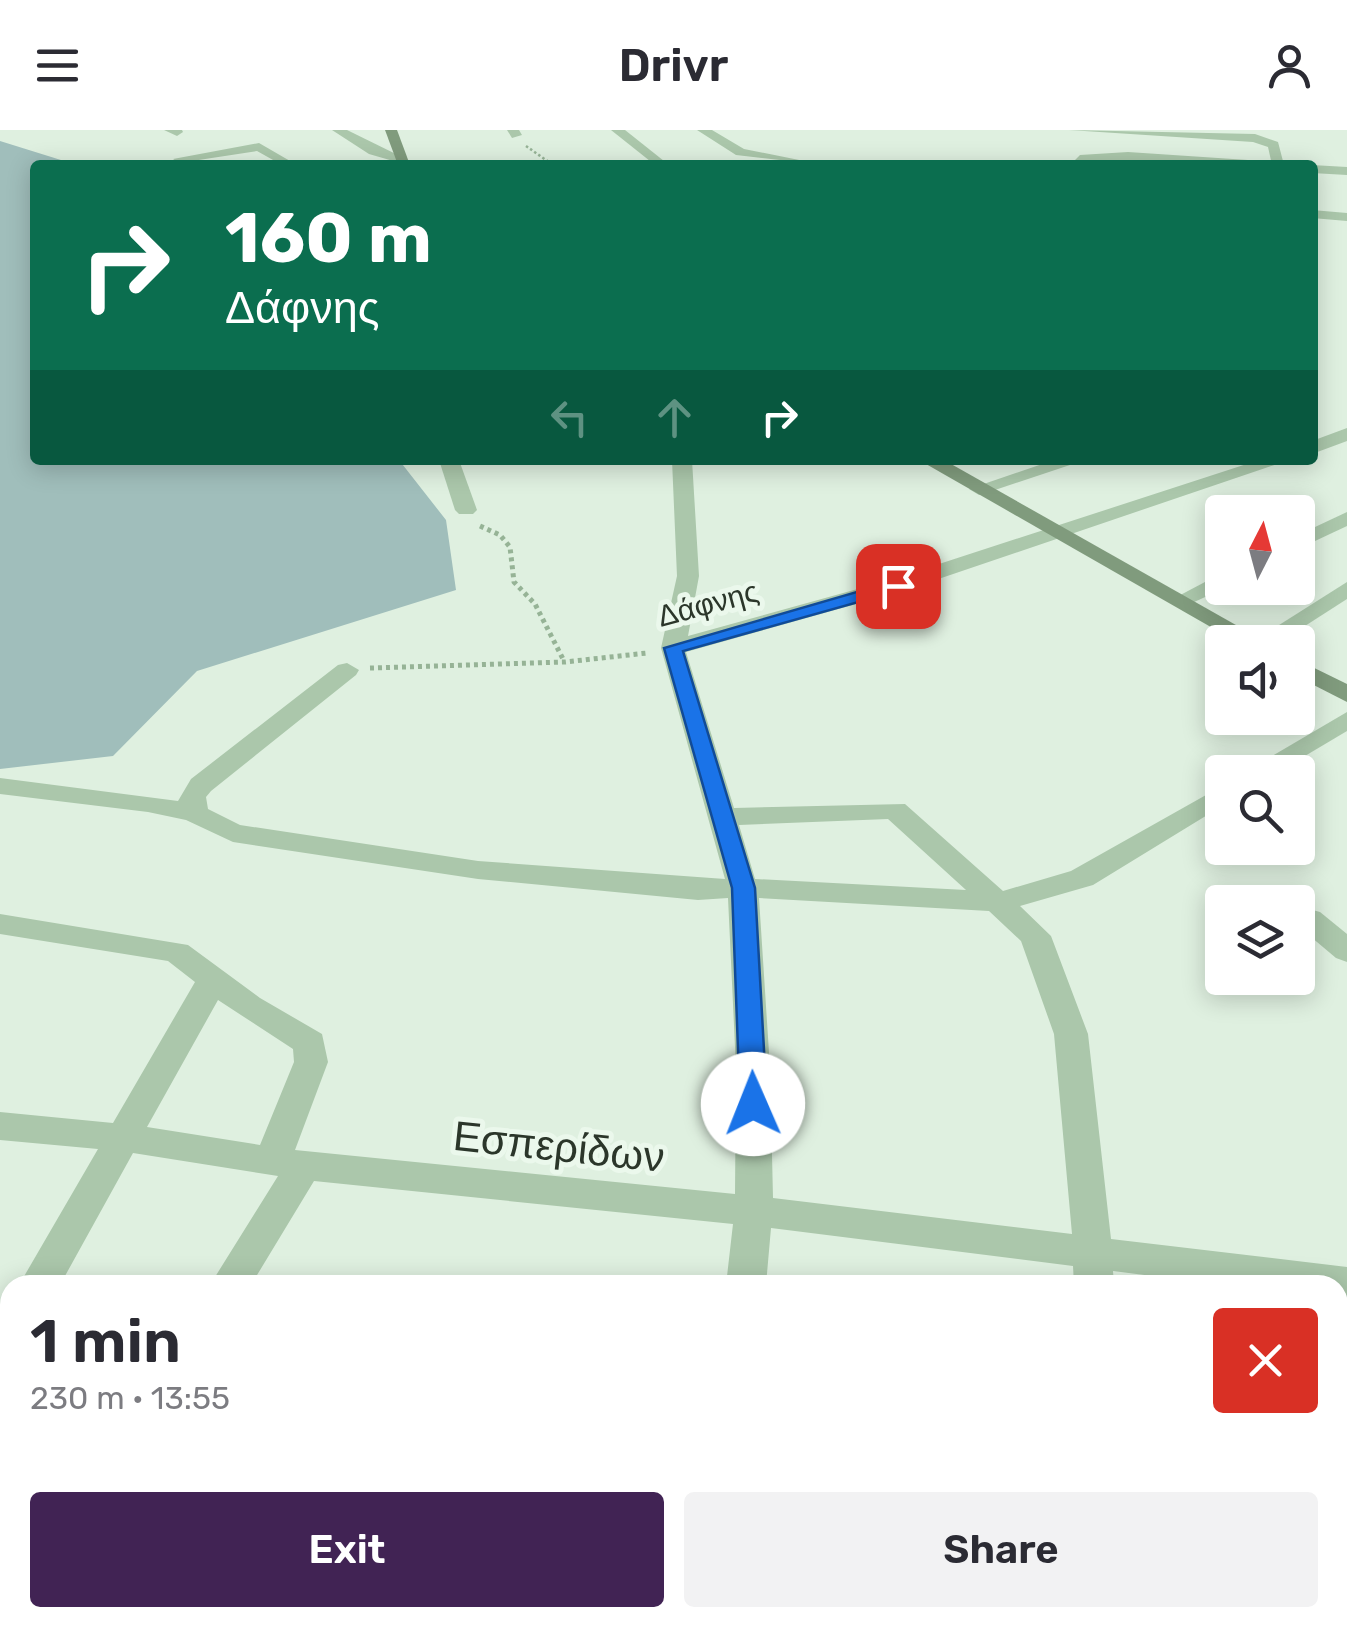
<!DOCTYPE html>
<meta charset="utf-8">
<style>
body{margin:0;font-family:Rubik,sans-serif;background:#f2f2f3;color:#2b2b33;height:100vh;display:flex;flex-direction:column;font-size:38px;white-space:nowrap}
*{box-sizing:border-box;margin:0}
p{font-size:32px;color:#7c7c81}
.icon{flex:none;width:55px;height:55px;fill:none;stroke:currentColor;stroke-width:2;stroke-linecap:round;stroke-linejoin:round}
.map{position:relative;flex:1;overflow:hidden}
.drawer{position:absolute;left:0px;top:1145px;width:1348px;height:352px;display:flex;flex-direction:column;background:#fff;border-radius:30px 30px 0 0;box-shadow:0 5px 25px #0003}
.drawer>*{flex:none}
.top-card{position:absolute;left:30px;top:30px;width:1288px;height:305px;border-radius:10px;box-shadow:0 5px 25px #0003;background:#0b6e4f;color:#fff;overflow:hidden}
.needle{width:65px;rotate:6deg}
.fabs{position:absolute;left:1205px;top:365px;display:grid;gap:20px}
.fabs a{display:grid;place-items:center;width:110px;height:110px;border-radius:10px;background:#fff;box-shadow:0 5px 25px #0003;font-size:50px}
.pin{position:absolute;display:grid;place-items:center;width:85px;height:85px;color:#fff;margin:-42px;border-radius:20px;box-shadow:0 5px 15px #0006}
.me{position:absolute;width:110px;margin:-55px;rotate:359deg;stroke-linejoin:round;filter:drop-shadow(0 0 8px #0008)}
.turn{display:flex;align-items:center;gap:35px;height:210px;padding:0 30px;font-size:45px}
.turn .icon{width:130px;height:130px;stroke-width:2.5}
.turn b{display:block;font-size:70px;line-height:85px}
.lanes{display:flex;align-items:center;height:95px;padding:0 30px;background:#0003;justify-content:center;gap:50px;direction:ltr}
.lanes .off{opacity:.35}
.round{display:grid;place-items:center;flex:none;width:105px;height:105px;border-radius:10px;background:#f2f2f3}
.overview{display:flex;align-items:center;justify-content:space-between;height:170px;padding:0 30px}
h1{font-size:60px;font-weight:600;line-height:75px}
.primary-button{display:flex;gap:20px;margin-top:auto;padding:20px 30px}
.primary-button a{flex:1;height:115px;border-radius:10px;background:#412354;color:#fff;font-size:40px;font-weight:600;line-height:115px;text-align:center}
.primary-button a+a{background:#f2f2f3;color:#2b2b33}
header{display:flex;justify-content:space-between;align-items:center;height:130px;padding:0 30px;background:#fff;font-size:45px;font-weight:600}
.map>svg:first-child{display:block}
.green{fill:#a0bebb}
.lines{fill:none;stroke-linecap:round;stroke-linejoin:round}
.path-far2{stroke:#96b396;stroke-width:2.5;stroke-dasharray:2.5 2.5;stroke-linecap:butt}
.path-far1{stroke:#96b396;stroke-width:5;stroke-dasharray:4 4;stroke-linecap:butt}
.path{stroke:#96b396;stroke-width:9;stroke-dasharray:8 8;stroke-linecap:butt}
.street{fill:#abc7ab;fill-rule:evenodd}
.secondary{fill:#809b7d;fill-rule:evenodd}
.route{fill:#1a73e8;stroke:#114b97;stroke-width:2.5}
.labels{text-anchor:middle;stroke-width:10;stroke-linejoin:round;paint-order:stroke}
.far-street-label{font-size:30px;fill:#2b362a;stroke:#ebf8ec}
.near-street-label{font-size:42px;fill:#2b362a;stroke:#ebf8ec}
</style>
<header><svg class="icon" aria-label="menu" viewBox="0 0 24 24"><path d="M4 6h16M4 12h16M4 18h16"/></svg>Drivr<svg class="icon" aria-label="person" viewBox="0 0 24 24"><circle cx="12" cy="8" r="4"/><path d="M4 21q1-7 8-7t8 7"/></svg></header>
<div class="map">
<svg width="1347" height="1497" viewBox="0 0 1347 1497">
<rect width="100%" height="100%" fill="#dff0e0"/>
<path class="green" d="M 0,11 L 77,35 L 35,35 L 35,330 L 399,330 L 446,390 L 456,460 L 197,541 L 113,626 L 0,639 Z"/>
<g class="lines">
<path class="path-far2" d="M 526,16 L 553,35"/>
<g class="path-far1">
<path d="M 480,396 L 500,405 L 510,417 L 514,452 L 535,474 L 564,531"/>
<path d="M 370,538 L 565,532 L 647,523"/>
</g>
<path class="path" d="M 363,1497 L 364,1488"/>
<g class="street">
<path d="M 164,0 L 182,0 L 183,2 L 177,6 Z"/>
<path d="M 332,0 L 347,0 L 406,29 L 400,33 L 369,24 Z"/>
<path d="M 507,0 L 519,0 L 522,5 L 512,8 Z"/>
<path d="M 611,0 L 625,0 L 669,35 L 655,35 Z"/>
<path d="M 697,0 L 712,0 L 744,19 L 824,35 L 736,25 Z"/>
<path d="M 1069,0 L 1255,4 L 1278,12 L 1284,35 L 1272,35 L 1268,17 L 1253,12 Z"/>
<path d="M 259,13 L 297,35 L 282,35 L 257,21 L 179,33 L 173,29 Z"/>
<path d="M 1128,22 L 1263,31 L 1269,35 L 1128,30 L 1070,35 L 1080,25 Z"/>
<path d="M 1312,35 L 1347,37 L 1347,45 L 1312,43 Z"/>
<path d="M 1312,80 L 1347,83 L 1347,91 L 1312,88 Z"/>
<path d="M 1347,298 L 1347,311 L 1312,324 L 1312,311 Z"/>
<path d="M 439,330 L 459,330 L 477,380 L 473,384 L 459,384 L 455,380 Z"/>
<path d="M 672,330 L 692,330 L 699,446 L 688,506 L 890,450 L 1259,330 L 1289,330 L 906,460 L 686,522 L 734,678 L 905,674 L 1003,761 L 1071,741 L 1222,656 L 1222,676 L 1093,755 L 1020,776 L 1051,806 L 1088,904 L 1111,1109 L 1347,1137 L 1347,1171 L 1338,1169 L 1338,1155 L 1223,1155 L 1113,1141 L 1114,1155 L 1074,1155 L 1073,1136 L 771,1098 L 766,1155 L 726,1155 L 733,1094 L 314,1051 L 251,1155 L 210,1155 L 278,1046 L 133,1023 L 60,1155 L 19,1155 L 98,1019 L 0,1010 L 0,982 L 113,993 L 195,852 L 168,831 L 0,804 L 0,784 L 188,815 L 260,868 L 322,904 L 328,932 L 295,1020 L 735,1064 L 736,938 L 728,768 L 698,770 L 478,749 L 233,712 L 186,690 L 148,682 L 0,664 L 0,648 L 178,671 L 191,649 L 338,535 L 347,533 L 359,540 L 356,545 L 211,661 L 206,667 L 208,679 L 240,695 L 478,731 L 725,749 L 661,518 L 677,446 ZM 888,689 L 966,760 L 755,749 L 739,695 ZM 759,768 L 989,781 L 1021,811 L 1054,904 L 1072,1104 L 773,1068 L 770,938 ZM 218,870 L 293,919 L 294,932 L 260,1015 L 147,997 Z"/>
<path d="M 1054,330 L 1085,330 L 986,363 L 979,365 L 969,359 Z"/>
<path d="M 1347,382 L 1347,396 L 1298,419 L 1298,405 Z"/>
<path d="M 1222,443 L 1225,458 L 1181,478 L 1169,471 Z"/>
<path d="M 1347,452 L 1347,469 L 1280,512 L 1252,512 Z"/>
<path d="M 1347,582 L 1347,601 L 1278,642 L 1245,642 Z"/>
<path d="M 1309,779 L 1320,782 L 1347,804 L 1347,832 L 1336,828 L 1298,796 L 1298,783 Z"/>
<path d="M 10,1182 L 10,1225 L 0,1229 L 0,1185 Z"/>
<path d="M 37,1488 L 85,1488 L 82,1497 L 34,1497 Z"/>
<rect x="689" y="1488" width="48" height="9"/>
<path d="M 1185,1488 L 1292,1488 L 1296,1497 L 1186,1497 Z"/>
</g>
<g class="secondary">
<path d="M 385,0 L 397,0 L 410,35 L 398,35 Z"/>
<path d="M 919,330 L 944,330 L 1266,512 L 1237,512 Z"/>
<path d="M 1298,530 L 1347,554 L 1347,572 L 1298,547 Z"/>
</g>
</g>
<path class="route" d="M 898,450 L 907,456 L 905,459 L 683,521 L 755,758 L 767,974 L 753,984 L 740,974 L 732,758 L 664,518 Z"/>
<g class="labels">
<g class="far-street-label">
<text transform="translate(708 474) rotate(-15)" y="10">Δάφνης</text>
</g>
<g class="near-street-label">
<text transform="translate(559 1016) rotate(6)" y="15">Εσπερίδων</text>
</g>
</g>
</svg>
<div class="fabs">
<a><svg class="needle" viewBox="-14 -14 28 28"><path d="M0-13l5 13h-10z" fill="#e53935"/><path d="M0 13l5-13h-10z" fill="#7c7c81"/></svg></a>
<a><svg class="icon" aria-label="sound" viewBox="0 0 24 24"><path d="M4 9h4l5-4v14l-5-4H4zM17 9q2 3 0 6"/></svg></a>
<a><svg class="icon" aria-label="search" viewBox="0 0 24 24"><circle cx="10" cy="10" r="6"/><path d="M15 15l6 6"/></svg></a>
<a><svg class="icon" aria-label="layers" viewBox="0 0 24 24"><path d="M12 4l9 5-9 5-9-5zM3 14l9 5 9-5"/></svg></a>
</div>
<div class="pin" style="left:898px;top:456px;background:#d93025"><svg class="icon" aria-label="arrive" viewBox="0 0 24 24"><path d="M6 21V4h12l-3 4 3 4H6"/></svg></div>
<svg class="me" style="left:753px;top:974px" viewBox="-20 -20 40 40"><circle r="19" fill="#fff"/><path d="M0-13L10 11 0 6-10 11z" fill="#1a73e8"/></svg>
<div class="top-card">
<div class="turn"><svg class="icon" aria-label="right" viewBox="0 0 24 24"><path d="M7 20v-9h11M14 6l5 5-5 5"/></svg><div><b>160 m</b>Δάφνης</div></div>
<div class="lanes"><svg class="icon off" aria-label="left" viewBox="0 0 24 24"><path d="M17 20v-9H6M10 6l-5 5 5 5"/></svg><svg class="icon off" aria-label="ahead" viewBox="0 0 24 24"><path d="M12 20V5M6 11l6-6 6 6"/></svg><svg class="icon" aria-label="right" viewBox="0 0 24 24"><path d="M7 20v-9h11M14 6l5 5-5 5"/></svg></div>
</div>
<section class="drawer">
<div class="overview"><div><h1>1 min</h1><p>230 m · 13:55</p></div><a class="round" style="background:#d93025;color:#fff"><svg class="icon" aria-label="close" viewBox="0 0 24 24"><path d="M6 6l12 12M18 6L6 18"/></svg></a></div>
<div class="primary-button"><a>Exit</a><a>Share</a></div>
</section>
</div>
